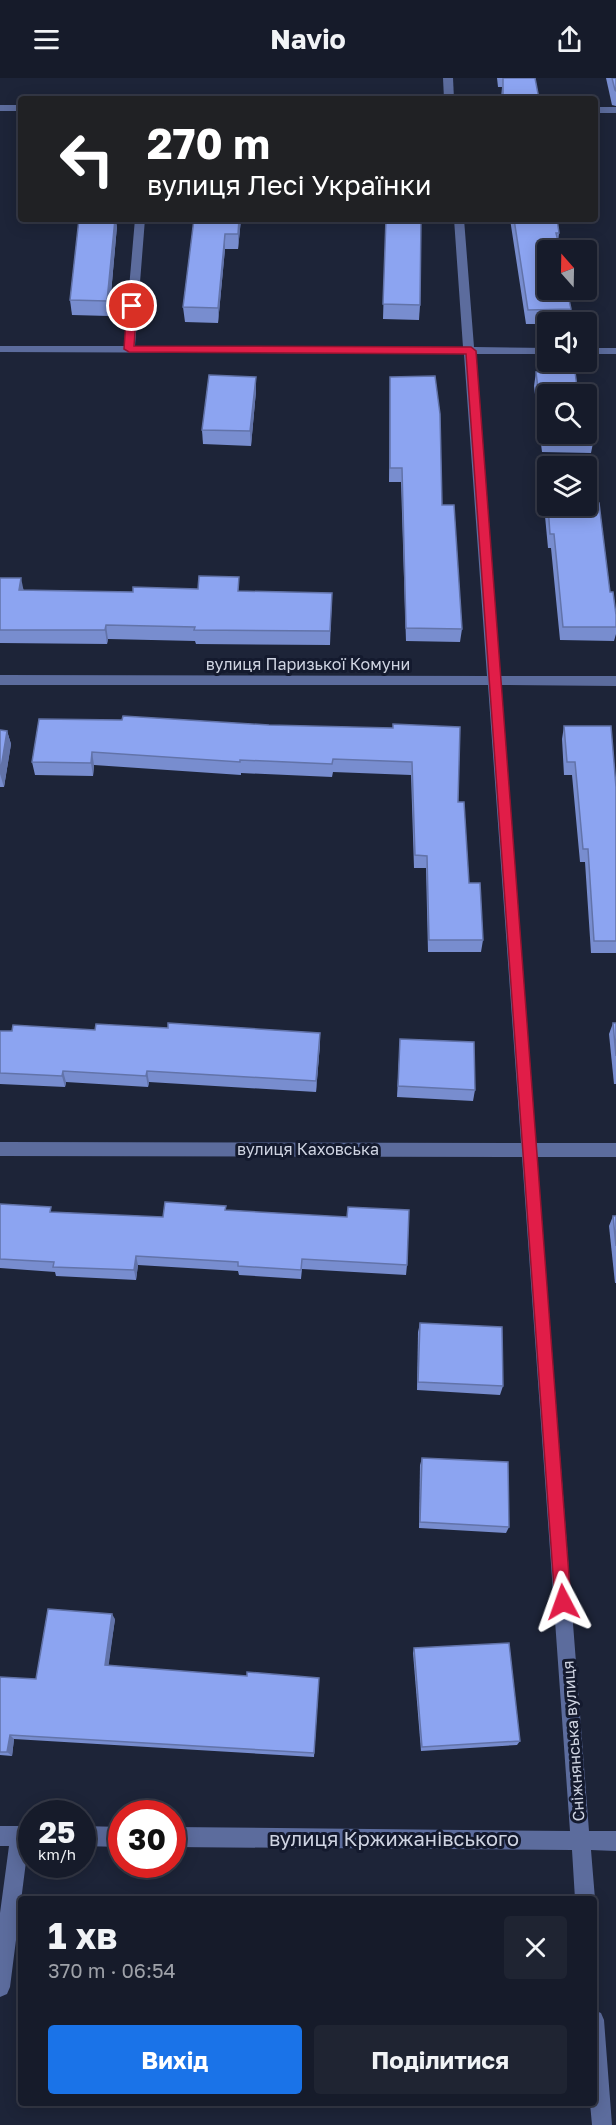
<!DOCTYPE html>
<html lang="uk">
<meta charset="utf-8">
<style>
body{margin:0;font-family:"Golos Text",sans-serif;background:#1f2432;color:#f1f3f6;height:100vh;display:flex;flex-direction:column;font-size:22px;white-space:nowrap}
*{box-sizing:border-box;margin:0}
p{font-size:20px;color:#9ea1a8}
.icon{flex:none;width:33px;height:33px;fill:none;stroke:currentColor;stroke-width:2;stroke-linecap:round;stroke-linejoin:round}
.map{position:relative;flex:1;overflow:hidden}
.drawer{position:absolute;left:18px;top:1818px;width:579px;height:210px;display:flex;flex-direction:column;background:#161b2a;border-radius:6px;box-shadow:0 3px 15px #0003,0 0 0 2px #353947}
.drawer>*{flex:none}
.hud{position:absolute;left:18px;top:18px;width:580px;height:126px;border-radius:6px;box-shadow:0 3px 15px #0003,0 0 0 2px #353947;background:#202124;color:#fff;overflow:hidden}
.needle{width:39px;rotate:340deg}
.controls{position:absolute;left:537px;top:162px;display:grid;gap:12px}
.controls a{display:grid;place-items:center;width:60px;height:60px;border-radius:6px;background:#161b2a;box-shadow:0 3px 15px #0003,0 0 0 2px #353947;font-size:30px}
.speed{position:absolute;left:18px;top:1722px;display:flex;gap:12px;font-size:30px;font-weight:700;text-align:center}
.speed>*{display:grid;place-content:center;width:78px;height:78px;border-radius:50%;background:#161b2a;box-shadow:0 3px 15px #0003,0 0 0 2px #353947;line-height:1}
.speed small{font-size:15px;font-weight:400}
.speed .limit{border:9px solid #d22;background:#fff;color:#111}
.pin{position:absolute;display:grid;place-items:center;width:51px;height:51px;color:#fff;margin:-26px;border:3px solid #fff;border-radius:50%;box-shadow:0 2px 6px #0007}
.me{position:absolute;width:66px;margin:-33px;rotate:356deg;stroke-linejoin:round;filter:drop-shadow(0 0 4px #0008)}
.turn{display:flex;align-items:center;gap:21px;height:126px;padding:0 30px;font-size:27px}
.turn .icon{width:78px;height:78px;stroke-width:2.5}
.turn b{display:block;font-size:42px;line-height:51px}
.round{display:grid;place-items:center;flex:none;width:63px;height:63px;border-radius:6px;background:#1f2432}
.head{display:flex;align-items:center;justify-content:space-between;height:102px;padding:0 30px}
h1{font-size:36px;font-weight:700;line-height:45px}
.primary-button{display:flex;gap:12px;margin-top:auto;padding:12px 30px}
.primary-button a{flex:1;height:69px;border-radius:6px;background:#1a73e8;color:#fff;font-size:24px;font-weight:700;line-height:69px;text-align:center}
.primary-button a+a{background:#1f2432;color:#f1f3f6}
header{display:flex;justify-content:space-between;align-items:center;height:78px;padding:0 30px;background:#161b2a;font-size:27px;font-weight:700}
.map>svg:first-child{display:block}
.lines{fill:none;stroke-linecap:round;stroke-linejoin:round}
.minor{fill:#5c6c9d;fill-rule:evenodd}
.wall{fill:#788dcf}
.shaded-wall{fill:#6273a9}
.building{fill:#8ca4f1;stroke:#6273a9;stroke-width:1.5}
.route{fill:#e11d48;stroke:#92132f;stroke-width:1.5}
.labels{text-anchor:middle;stroke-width:6;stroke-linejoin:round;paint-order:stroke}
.street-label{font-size:16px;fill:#cfd4e2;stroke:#141a2e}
.near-street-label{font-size:20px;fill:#cfd4e2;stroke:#141a2e}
</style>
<header><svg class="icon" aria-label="menu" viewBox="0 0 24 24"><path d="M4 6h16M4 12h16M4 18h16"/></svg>Navio<svg class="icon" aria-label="share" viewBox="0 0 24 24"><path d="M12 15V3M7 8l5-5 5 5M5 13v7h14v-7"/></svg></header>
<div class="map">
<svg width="616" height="2047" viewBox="0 0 616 2047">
<rect width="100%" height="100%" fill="#1d2438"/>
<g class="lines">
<g class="minor">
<path d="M 443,0 L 453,0 L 454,21 L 444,21 Z"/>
<rect x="0" y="27" width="21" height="6"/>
<rect x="596" y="29" width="20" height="6"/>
<path d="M 135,141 L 145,141 L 135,268 L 463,269 L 454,141 L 464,141 L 474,269 L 548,270 L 548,276 L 475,276 L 500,598 L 616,598 L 616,608 L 500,607 L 536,1065 L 616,1065 L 616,1079 L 537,1079 L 589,1753 L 616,1753 L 616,1773 L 591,1772 L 595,1821 L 594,1823 L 575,1821 L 572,1772 L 172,1769 L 172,1749 L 570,1753 L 522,1079 L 0,1078 L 0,1064 L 521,1065 L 488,607 L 0,607 L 0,597 L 487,598 L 464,276 L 0,274 L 0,268 L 124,268 Z"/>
<rect x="586" y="270" width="30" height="6"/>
<path d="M 0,1748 L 32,1748 L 32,1768 L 28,1768 L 10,1909 L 7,1916 L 0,1919 L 0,1835 L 9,1768 L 0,1768 Z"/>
<path d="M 82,1748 L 122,1749 L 122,1769 L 82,1768 Z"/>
<path d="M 594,1932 L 601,1935 L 604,1942 L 612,2047 L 592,2047 L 590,2025 L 594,2025 Z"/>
</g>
</g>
<g class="wall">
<path d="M 497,0 L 535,0 L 539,21 L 501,21 L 502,9 L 498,9 Z"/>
<path d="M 606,0 L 616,0 L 616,28 L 612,27 Z"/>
<path d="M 194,141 L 241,141 L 238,171 L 225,171 L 218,245 L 185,244 L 183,229 Z"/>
<path d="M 386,141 L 420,227 L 419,242 L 383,241 Z"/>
<path d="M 510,141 L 557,141 L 559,155 L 558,164 L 571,231 L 568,244 L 548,244 L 548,246 L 526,246 Z"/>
<path d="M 117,148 L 109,238 L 72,237 L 70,222 Z"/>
<path d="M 536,294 L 548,316 L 594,360 L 591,375 L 542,374 L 534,308 Z"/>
<path d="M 256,299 L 256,313 L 251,368 L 203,366 L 202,352 Z"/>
<path d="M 390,299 L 442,427 L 462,551 L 460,564 L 406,563 L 401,404 L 389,404 Z"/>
<path d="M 547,424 L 610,514 L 616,537 L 616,556 L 614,563 L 560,562 L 551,470 L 548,470 L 545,438 Z"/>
<path d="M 0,500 L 24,512 L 133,514 L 240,513 L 332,515 L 330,567 L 196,566 L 195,563 L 108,561 L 107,566 L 0,565 Z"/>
<path d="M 269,647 L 393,650 L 458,724 L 469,805 L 483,862 L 481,874 L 428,874 L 426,790 L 414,790 L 411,697 L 333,694 L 332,699 L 241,695 L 241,697 L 94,687 L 93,698 L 35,697 L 32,684 Z"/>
<path d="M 564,648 L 616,709 L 616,875 L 591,875 L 585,784 L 580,784 L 572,697 L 564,697 L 562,661 Z"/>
<path d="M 0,652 L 7,653 L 11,666 L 4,709 L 0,709 Z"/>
<path d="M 613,945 L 616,945 L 616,1006 L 614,1006 L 609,956 Z"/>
<path d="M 0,953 L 320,966 L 316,1014 L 149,1004 L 148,1009 L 66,1004 L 65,1009 L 0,1006 Z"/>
<path d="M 400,961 L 475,1012 L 473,1023 L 397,1019 Z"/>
<path d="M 0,1126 L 52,1134 L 163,1139 L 226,1128 L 226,1132 L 407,1187 L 406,1197 L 302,1191 L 301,1201 L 239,1197 L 238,1193 L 138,1187 L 136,1202 L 56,1198 L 55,1194 L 0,1190 Z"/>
<path d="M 613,1138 L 616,1138 L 616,1205 L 615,1205 L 609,1148 Z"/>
<path d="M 420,1245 L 503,1308 L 500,1317 L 417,1312 L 418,1254 Z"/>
<path d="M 422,1380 L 509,1449 L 506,1455 L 419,1450 L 420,1387 Z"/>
<path d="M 115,1541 L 108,1588 L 247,1598 L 319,1600 L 314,1679 L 14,1661 L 12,1678 L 0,1677 L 0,1599 L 36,1601 Z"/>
<path d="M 414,1570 L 520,1663 L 517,1667 L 421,1673 L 413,1575 Z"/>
</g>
<g class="shaded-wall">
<path d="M 115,141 L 116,141 L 117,148 L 109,238 L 107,223 Z"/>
<path d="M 239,141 L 241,141 L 238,171 L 238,156 Z"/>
<path d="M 225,156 L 225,171 L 218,245 L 218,230 Z"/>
<path d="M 256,299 L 256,313 L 251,368 L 250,353 Z"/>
<path d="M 21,500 L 24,514 L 19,512 Z"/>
<path d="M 106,547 L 108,561 L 107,566 L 105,552 Z"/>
<path d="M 7,653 L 11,666 L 4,709 L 0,696 Z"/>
<path d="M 92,674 L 94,687 L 93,698 L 91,685 Z"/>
<path d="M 320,955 L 320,966 L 316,1014 L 316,1003 Z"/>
<path d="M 63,993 L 66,1004 L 65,1009 L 62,998 Z"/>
<path d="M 147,993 L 149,1004 L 148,1009 L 146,998 Z"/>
<path d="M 136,1178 L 138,1187 L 136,1202 L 134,1192 Z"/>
<path d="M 112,1536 L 115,1541 L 108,1592 L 105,1587 Z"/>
<path d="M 10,1657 L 14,1661 L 12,1678 L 7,1674 Z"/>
</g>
<g class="building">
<path d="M 503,0 L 535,0 L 539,21 L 503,21 Z"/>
<path d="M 612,0 L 616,0 L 616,13 L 615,12 Z"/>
<path d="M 79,141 L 115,141 L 107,223 L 70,222 Z"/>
<path d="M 194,141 L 239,141 L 238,156 L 225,156 L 218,230 L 183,229 Z"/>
<path d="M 386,141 L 421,141 L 420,227 L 383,226 Z"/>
<path d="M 514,141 L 557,141 L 559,155 L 556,155 L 560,172 L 548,172 L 548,212 L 567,212 L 571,231 L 528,232 Z"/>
<path d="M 536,294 L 575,294 L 578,316 L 548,316 L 548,356 L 586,356 L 586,328 L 589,328 L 594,360 L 544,360 Z"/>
<path d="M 209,297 L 256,299 L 250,353 L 202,352 Z"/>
<path d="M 435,298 L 440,336 L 442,427 L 454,427 L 462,551 L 406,550 L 402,390 L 390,390 L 390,299 Z"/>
<path d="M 586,425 L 599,425 L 610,514 L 613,514 L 616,537 L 616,549 L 563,549 L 554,456 L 550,456 L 548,428 L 586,428 Z"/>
<path d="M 199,498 L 239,499 L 238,513 L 332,515 L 330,553 L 194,552 L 195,549 L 106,547 L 105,552 L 0,552 L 0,500 L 21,500 L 19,512 L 133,514 L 133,509 L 198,511 Z"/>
<path d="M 123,638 L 269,647 L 393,650 L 393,646 L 460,649 L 458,724 L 464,724 L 469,805 L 480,805 L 483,862 L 429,862 L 427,778 L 415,777 L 412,684 L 333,681 L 332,686 L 240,682 L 240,684 L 92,674 L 91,685 L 32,684 L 39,641 L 122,642 Z"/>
<path d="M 564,648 L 611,648 L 616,709 L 616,863 L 594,863 L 588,771 L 583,771 L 575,684 L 567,684 Z"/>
<path d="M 0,652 L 7,653 L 0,696 Z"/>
<path d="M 168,945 L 320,955 L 316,1003 L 147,993 L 146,998 L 63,993 L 62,998 L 0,995 L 0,953 L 12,953 L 13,947 L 95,952 L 96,946 L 168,950 Z"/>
<path d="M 613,945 L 616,945 L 616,978 Z"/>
<path d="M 400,961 L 474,964 L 475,1012 L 398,1008 Z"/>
<path d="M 165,1124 L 226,1128 L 225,1132 L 347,1139 L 348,1129 L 409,1132 L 407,1187 L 302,1181 L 301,1192 L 238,1188 L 238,1184 L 136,1178 L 134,1192 L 53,1189 L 54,1184 L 0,1181 L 0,1126 L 51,1129 L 50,1134 L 163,1139 Z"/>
<path d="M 613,1138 L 616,1138 L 616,1168 Z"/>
<path d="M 420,1245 L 502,1249 L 503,1308 L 418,1304 Z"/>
<path d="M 422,1380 L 508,1384 L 509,1449 L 420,1444 Z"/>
<path d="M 48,1531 L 112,1536 L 105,1587 L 247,1598 L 247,1594 L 319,1600 L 314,1675 L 10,1657 L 7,1674 L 0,1674 L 0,1599 L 36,1601 Z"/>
<path d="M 509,1565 L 520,1663 L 422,1669 L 414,1570 Z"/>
</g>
<path class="route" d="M 132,225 L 137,228 L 134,268 L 471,269 L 476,273 L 571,1524 L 569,1530 L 563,1532 L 557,1530 L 555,1524 L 466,276 L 129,274 L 124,271 L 127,228 Z"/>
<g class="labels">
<g class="street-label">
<text x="308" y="592">вулиця Паризької Комуни</text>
<text x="308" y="1077">вулиця Каховська</text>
<text transform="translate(573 1663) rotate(-94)" y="6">Сніжнянська вулиця</text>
</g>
<g class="near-street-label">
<text x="394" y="1768">вулиця Кржижанівського</text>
</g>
</g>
</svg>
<div class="controls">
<a><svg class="needle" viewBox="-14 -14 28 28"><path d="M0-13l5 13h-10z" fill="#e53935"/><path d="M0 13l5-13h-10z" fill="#9ea1a8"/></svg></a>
<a><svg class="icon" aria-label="sound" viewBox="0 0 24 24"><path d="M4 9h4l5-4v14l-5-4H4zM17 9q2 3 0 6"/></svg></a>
<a><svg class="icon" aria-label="search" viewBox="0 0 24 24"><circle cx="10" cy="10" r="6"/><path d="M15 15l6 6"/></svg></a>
<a><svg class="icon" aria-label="layers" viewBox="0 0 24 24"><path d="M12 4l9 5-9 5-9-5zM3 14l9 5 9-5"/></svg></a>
</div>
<div class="speed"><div>25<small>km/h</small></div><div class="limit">30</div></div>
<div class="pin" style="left:132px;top:228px;background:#d93025"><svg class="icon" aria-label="arrive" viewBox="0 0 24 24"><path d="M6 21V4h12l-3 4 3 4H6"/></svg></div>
<svg class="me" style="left:563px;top:1524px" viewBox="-20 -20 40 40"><path d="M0-17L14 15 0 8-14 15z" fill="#e11d48" stroke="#fff" stroke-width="4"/></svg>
<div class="hud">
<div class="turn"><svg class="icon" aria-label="left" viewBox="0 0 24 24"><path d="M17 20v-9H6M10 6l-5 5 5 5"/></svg><div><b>270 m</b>вулиця Лесі Українки</div></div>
</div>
<section class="drawer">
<div class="head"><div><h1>1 хв</h1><p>370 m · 06:54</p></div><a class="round"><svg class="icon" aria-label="close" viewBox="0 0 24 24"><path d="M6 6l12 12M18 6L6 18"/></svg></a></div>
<div class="primary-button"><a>Вихід</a><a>Поділитися</a></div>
</section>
</div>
